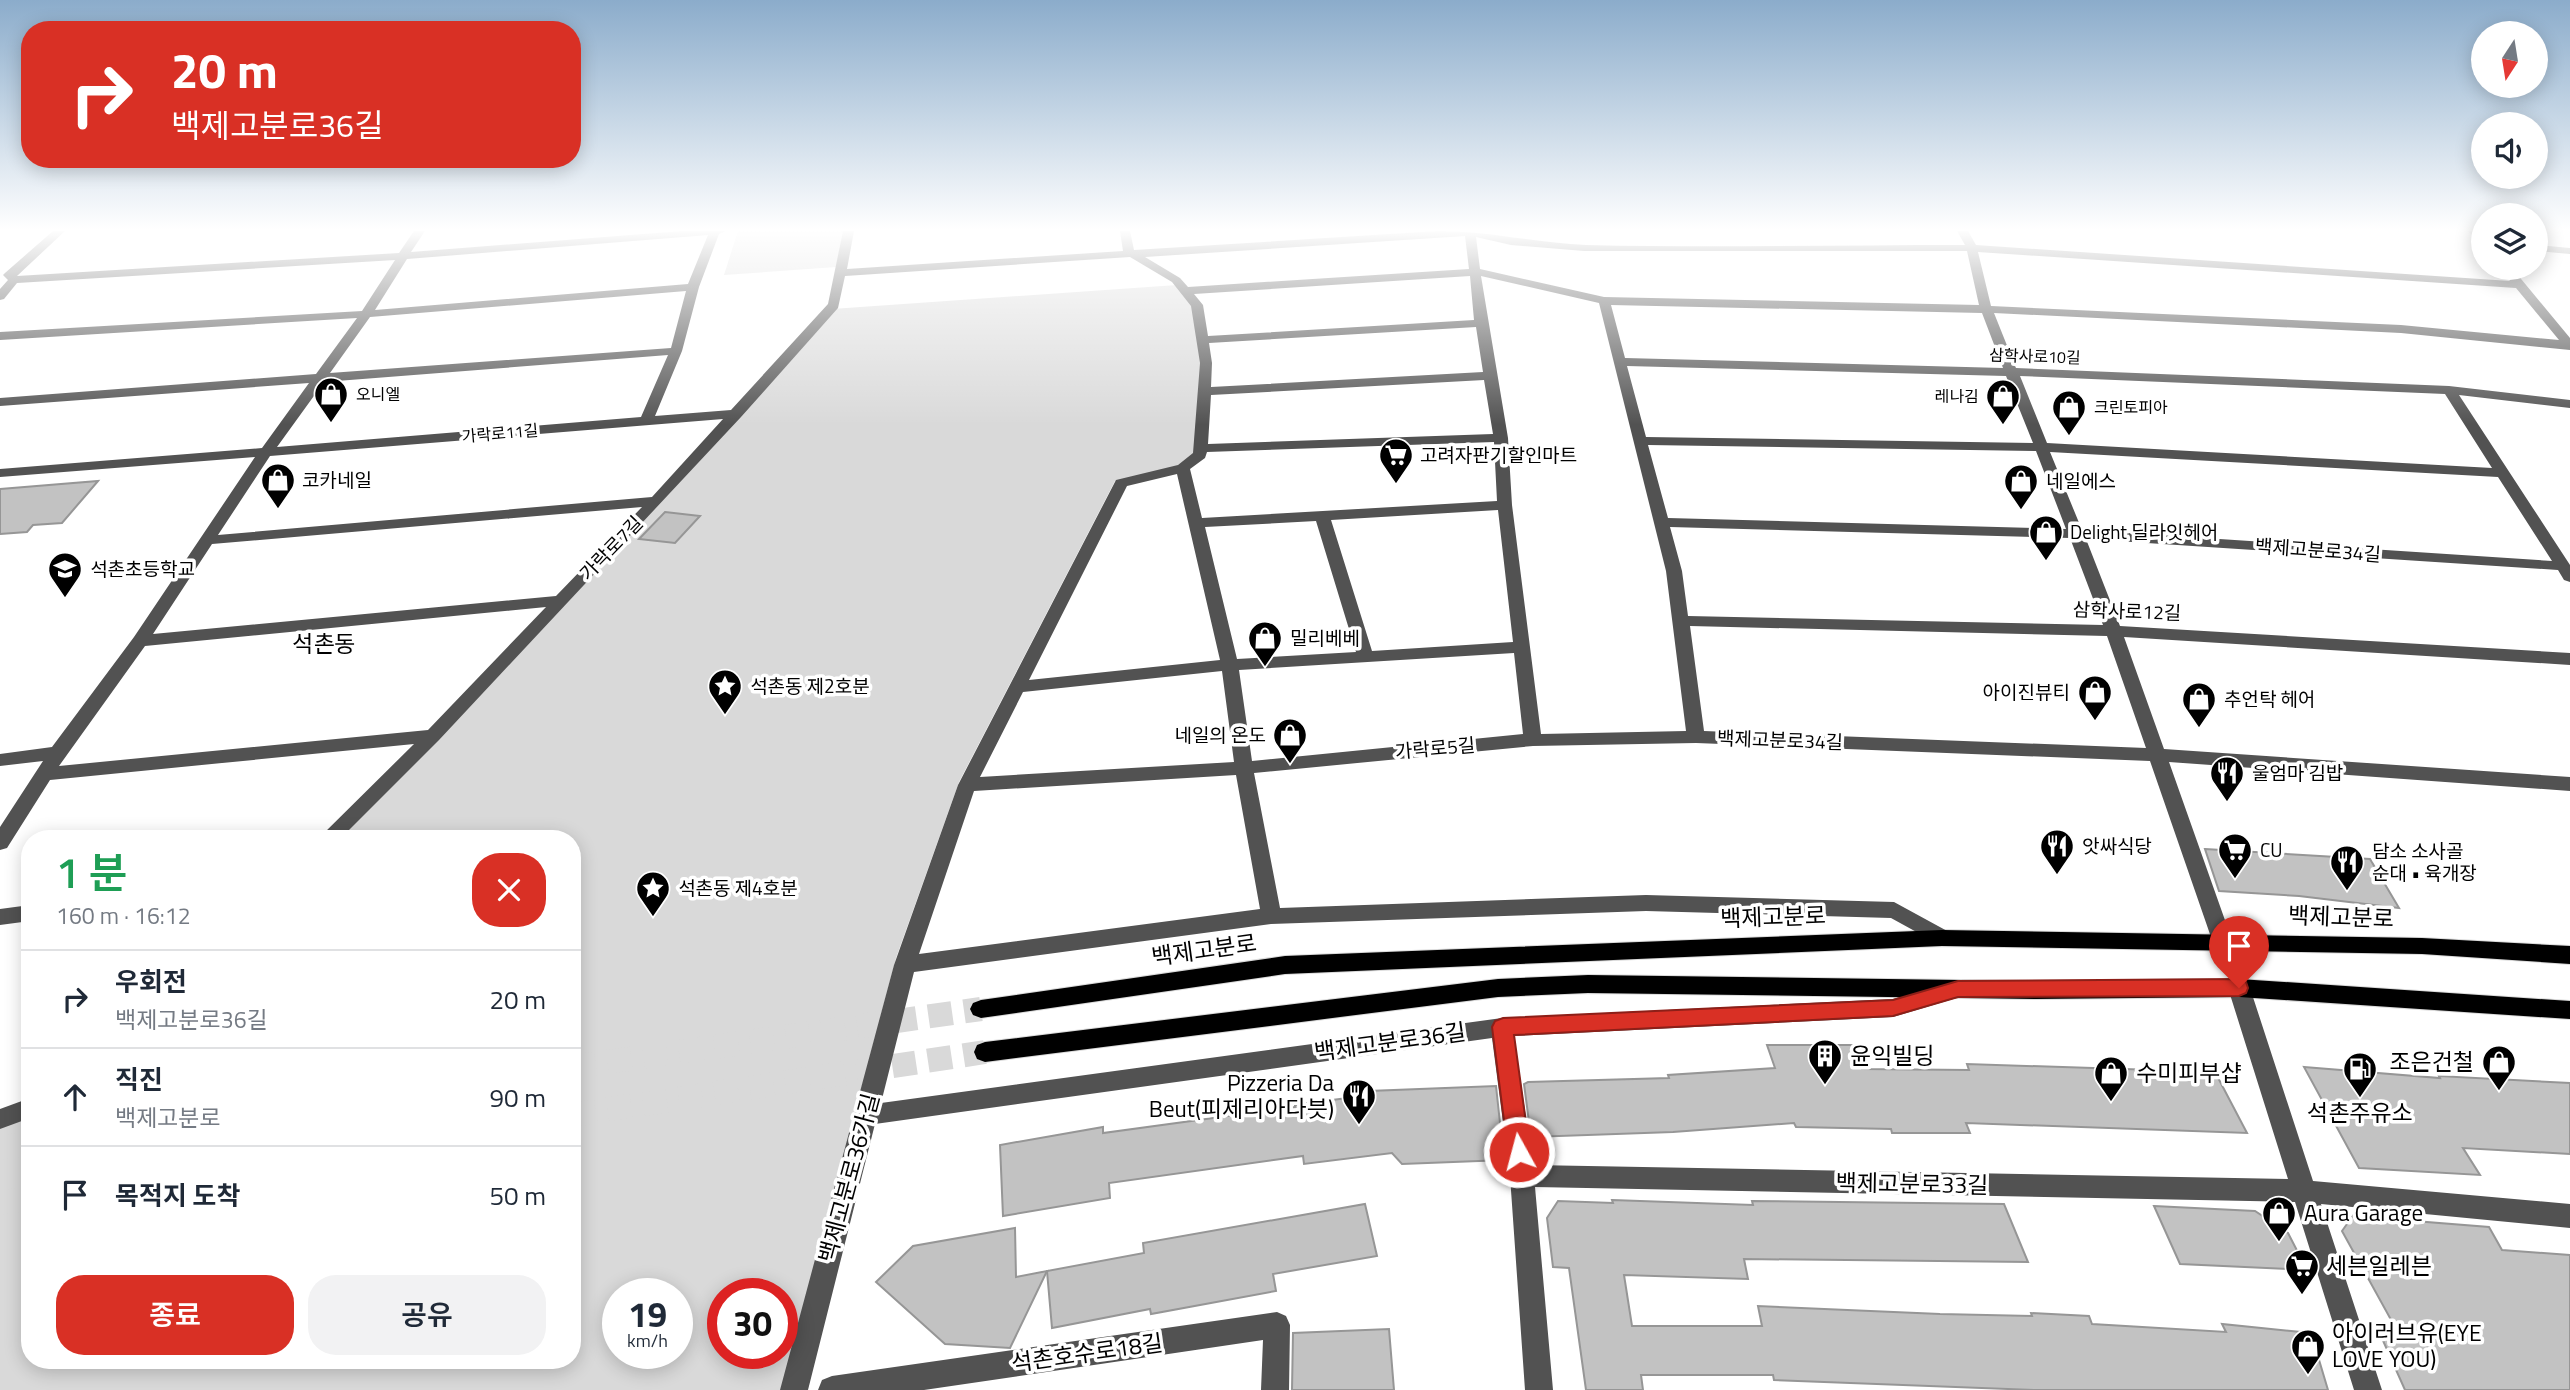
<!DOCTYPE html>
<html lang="ko">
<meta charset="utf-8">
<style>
body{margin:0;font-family:"Titillium Web","Noto Sans KR",sans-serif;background:#f2f2f3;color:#1f2937;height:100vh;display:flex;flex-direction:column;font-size:26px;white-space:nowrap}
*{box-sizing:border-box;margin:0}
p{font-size:23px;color:#747a83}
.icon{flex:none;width:38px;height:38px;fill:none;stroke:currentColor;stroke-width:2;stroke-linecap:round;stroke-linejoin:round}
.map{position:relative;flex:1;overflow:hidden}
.side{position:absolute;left:21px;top:830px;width:560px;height:539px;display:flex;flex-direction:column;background:#fff;border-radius:28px;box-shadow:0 4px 18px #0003}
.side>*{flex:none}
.banner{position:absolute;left:21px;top:21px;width:560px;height:147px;border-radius:28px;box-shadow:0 4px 18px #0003;background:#d93025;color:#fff;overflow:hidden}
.needle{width:46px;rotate:192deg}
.buttons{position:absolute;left:2471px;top:21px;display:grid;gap:14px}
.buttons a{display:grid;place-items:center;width:77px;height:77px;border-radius:50%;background:#fff;box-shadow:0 4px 18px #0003;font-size:35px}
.speed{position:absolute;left:602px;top:1278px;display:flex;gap:14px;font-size:35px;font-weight:700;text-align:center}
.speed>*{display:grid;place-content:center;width:91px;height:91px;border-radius:50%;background:#fff;box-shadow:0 4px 18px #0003;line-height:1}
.speed small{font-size:18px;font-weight:400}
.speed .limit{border:10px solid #d22;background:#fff;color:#111}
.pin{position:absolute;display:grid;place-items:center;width:60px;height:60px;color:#fff;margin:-72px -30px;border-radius:50% 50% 50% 0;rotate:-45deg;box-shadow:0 0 7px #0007}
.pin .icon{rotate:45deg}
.me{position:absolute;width:77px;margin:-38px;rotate:353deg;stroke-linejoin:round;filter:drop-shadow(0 0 5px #0008)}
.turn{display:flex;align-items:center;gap:24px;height:147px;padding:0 35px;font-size:32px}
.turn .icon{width:91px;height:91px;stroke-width:2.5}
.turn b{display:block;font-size:49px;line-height:60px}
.round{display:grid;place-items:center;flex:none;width:74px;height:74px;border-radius:28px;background:#f2f2f3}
.head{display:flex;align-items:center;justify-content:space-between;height:119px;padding:0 35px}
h1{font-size:42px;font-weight:600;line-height:52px;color:#1e9e55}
.action{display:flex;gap:14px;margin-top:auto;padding:14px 35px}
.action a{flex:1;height:80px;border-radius:28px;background:#d93025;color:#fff;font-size:28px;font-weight:600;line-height:80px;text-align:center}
.action a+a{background:#f2f2f3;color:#1f2937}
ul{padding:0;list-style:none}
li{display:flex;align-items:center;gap:21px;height:98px;padding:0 35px;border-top:2px solid #e0e1e3}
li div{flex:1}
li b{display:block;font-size:26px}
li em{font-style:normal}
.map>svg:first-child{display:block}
.green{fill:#d9d9d9;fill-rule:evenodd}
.building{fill:#c2c2c2;stroke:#969696;stroke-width:2}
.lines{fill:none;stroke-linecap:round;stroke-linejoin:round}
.major-tunnel{stroke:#d9d9d9;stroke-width:24;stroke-dasharray:24 12;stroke-linecap:butt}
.major-casing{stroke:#dbdbdb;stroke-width:2}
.minor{fill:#525252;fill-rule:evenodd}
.major{fill:#000;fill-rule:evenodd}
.route{fill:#d93025;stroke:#8d1f18;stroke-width:2}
.labels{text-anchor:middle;stroke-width:7;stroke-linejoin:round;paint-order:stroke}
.far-street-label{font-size:16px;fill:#000;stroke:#fff}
.far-poi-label{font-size:16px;fill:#000;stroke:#fff;text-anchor:start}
.poi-label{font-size:19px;fill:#000;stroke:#fff;text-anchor:start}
.street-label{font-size:19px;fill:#000;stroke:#fff}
.quarter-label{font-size:23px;fill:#000;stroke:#fff}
.near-street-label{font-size:23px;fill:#000;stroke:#fff}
.near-poi-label{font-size:23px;fill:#000;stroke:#fff;text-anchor:start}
</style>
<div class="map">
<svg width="2570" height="1390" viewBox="0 0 2570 1390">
<rect width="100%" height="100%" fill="#fff"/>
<g class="green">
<path d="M 738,231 L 844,231 L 836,267 L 724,275 Z"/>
<path d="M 1177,285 L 1194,306 L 1202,364 L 1194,454 L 1177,468 L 1115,481 L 959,782 L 896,958 L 781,1390 L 0,1390 L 0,1128 L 30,1117 L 30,1360 L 572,1360 L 572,838 L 329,838 L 433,736 L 832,309 ZM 618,1293 L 677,1293 L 677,1353 L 618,1353 ZM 723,1293 L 782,1293 L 782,1353 L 723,1353 Z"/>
</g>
<g class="building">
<path d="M 98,481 L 62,523 L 33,525 L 27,532 L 0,534 L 0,489 Z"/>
<path d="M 665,512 L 700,516 L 675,543 L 639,539 Z"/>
<path d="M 2205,849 L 2370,859 L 2399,908 L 2299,896 L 2219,891 Z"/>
<path d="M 1767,1045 L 1854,1045 L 1862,1069 L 1969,1070 L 1967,1064 L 2215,1072 L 2247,1133 L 1966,1123 L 1970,1133 L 1892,1133 L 1891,1129 L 1796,1127 L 1794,1123 L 1673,1132 L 1531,1137 L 1524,1084 L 1528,1082 L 1669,1078 L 1668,1075 L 1775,1068 Z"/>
<path d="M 2304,1067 L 2440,1078 L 2439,1076 L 2570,1083 L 2570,1154 L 2463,1148 L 2480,1175 L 2359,1168 Z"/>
<path d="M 1496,1086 L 1504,1160 L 1402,1164 L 1392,1153 L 1304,1164 L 1303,1156 L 1109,1183 L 1110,1198 L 1003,1216 L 1000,1145 L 1103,1127 L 1103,1133 L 1295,1107 L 1295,1105 L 1370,1095 L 1369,1091 Z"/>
<path d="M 1612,1200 L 1753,1205 L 1752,1201 L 2004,1204 L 2028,1262 L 1744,1259 L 1748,1279 L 1624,1275 L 1632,1326 L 1762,1326 L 1758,1306 L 1940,1314 L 2032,1316 L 2031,1313 L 2089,1316 L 2092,1324 L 2226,1332 L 2222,1324 L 2311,1333 L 2328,1390 L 2034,1390 L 1774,1380 L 1773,1375 L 1641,1375 L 1643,1390 L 1586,1390 L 1569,1268 L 1553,1267 L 1547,1218 L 1558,1201 L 1613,1203 Z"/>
<path d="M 1365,1204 L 1377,1256 L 1273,1274 L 1276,1291 L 1151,1314 L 1150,1309 L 1052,1328 L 1047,1271 L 1144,1253 L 1143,1243 Z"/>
<path d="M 2154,1206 L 2255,1211 L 2288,1233 L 2307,1270 L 2180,1264 Z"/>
<path d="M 2357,1210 L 2400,1216 L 2402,1220 L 2489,1227 L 2502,1250 L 2570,1255 L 2570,1390 L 2405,1390 L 2376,1325 L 2395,1327 L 2342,1231 Z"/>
<path d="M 1015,1228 L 1016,1277 L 1047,1271 L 1010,1348 L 945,1344 L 876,1282 L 913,1246 Z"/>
<path d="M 1389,1329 L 1394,1390 L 1292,1390 L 1293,1333 Z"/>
</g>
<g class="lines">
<g class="major-tunnel">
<path d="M 572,1067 L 981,1009"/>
<path d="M 572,1115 L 985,1052"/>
<path d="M 0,1148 L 30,1143"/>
<path d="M 0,1203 L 30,1198"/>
</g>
<g class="major-casing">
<g id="major">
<path d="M 1942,930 L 2422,938 L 2570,946 L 2570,964 L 2422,954 L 1942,946 L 1285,974 L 981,1018 L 973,1015 L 970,1009 L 973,1003 L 981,1000 L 1285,956 Z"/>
<path d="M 1588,975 L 2036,981 L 2239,979 L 2570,1001 L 2570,1019 L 2239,997 L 2036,999 L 1588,993 L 1498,997 L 985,1062 L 977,1059 L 974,1052 L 977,1045 L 985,1042 L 1498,979 Z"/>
</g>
</g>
<g class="minor">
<path d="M 53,231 L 65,231 L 17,276 L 399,253 L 414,231 L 425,231 L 411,252 L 682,231 L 726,231 L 719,234 L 699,287 L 682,351 L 655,416 L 731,410 L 828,304 L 843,231 L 854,231 L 847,269 L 1123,251 L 1120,231 L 1130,231 L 1134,250 L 1438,231 C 1488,231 1536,243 1586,245 C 1712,248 1839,245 1965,245 L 1957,231 L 1968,231 L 1976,245 L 2510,281 L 2500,268 L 2512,268 L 2570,338 L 2570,350 L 2401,333 L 1994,313 L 2016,368 L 2449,386 L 2570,400 L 2570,408 L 2459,395 L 2570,565 L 2570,582 L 2564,580 L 2558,570 L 2086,539 L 2120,626 L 2570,653 L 2570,665 L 2124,637 L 2164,749 L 2570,777 L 2570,791 L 2169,762 L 2232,940 L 2229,946 L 2222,948 L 2215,946 L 2212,940 L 2150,761 L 1696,743 L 1533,746 L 1254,773 L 1280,908 L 1646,895 L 1894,902 L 1949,932 L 1952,938 L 1949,944 L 1942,946 L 1891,918 L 1646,911 L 1271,924 L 914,972 L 881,1103 L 1502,1018 L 1893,999 L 1952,982 L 1960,985 L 1963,991 L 1960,997 L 1893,1017 L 1514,1036 L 1533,1165 L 2288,1179 L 2228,988 L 2231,982 L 2239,979 L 2247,982 L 2250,988 L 2313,1181 L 2570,1204 L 2570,1228 L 2321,1204 L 2382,1390 L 2354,1390 L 2295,1202 L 1535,1187 L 1553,1390 L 1525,1390 L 1510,1176 L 1492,1038 L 875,1124 L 808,1390 L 780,1390 L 894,965 L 958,785 L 1116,480 L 1178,465 L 1193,453 L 1200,363 L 1191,306 L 1172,282 L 1130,257 L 845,276 L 838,308 L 741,417 L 439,740 L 341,838 L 319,838 L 414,744 L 50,780 L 7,848 L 0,850 L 0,827 L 43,761 L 0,766 L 0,754 L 52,747 L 134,637 L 255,457 L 0,477 L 0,469 L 262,448 L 309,383 L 0,406 L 0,398 L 316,374 L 357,318 L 0,340 L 0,332 L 362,311 L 395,260 L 17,283 L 4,299 L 0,300 L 0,289 L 8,280 L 3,275 L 5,273 ZM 708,235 L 688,284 L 375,310 L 407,259 ZM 1465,236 L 1469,269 L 1188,287 L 1180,278 L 1145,257 ZM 1476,237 L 1511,245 L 1584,251 L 1967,251 L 1979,305 L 1604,297 L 1480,269 ZM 1978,252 L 2516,288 L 2559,340 L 2401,325 L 1991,306 ZM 1470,276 L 1474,320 L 1208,336 L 1203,305 L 1194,294 ZM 1481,276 L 1599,303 L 1666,571 L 1686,731 L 1541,734 L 1512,505 L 1508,438 ZM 686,291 L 671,348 L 330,373 L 370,317 ZM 1611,305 L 1982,313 L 2003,368 L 1625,358 ZM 1476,327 L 1483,372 L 1211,387 L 1212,363 L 1209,343 ZM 668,355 L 641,417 L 277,447 L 324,382 ZM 1627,366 L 2006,376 L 2033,443 L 1646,437 ZM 2020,376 L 2445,394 L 2492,468 L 2047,443 ZM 1484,380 L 1493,434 L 1208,444 L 1211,395 ZM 723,419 L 652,497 L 218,535 L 270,456 ZM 1494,442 L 1497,501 L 1202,518 L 1190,469 L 1205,458 L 1207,452 ZM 1648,445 L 2036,451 L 2066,529 L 1668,518 ZM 2050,452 L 2498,477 L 2552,561 L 2082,530 ZM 1177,474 L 1220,660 L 1029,680 L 1127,486 ZM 642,507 L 556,596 L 153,634 L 212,544 ZM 1498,510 L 1513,642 L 1372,651 L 1331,520 ZM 1316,521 L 1356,652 L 1237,659 L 1205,527 ZM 1670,527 L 2070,538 L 2103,625 L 1688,616 L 1682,571 ZM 546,607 L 428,730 L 59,766 L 145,646 ZM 1690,626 L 2107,636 L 2146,748 L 1704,731 ZM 1514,653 L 1523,734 L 1252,761 L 1239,670 ZM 1222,671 L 1234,762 L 980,777 L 1023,692 ZM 1236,775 L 1260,909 L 919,954 L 974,791 Z"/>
<path d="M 2468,231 L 2480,231 L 2483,235 L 2483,244 L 2479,243 Z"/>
<path d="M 2536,245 L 2570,248 L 2570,254 L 2536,251 Z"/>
<path d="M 30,905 L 30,921 L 0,925 L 0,909 Z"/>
<path d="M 30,1098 L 30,1118 L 0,1129 L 0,1109 Z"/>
<path d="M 1277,1312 L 1286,1316 L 1290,1325 L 1289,1390 L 1261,1390 L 1263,1340 L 924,1390 L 818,1390 L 822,1380 L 832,1376 Z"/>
</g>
<use href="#major" class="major"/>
</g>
<linearGradient id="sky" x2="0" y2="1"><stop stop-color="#8baccb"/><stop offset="0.54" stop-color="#fff"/><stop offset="1" stop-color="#fff" stop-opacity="0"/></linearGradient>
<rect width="2570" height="425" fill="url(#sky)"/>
<path class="route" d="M 2239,979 L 2246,982 L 2248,988 L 2246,993 L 2239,996 L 1958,997 L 1893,1016 L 1514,1035 L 1530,1152 L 1527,1159 L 1519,1162 L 1511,1159 L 1508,1152 L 1492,1027 L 1495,1021 L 1503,1018 L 1893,1000 L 1958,981 Z"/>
<defs>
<g id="shop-pin" transform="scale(1.75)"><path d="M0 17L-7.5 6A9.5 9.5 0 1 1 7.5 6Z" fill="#000" stroke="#fff"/><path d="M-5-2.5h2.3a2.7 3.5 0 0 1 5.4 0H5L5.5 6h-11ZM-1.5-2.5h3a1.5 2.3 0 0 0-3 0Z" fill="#fff"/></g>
<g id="supermarket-pin" transform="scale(1.75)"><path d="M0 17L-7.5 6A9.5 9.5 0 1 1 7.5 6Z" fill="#000" stroke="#fff"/><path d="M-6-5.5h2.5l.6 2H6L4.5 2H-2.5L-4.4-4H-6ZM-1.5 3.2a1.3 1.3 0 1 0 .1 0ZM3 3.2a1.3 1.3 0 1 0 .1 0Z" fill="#fff"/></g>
<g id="school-pin" transform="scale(1.75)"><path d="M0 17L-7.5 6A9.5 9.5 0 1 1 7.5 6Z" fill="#000" stroke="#fff"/><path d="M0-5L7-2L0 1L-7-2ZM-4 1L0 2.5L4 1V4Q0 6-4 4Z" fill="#fff"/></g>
<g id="sight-pin" transform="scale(1.75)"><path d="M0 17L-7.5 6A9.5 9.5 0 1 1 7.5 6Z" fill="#000" stroke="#fff"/><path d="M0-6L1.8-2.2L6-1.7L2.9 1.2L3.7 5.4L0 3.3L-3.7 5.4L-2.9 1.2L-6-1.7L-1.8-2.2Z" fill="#fff"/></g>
<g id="restaurant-pin" transform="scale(1.75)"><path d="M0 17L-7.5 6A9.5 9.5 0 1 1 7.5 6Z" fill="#000" stroke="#fff"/><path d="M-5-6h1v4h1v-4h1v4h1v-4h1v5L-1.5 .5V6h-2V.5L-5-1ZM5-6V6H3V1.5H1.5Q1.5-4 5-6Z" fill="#fff"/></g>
<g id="building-pin" transform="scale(1.75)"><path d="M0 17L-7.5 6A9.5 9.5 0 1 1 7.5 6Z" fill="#000" stroke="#fff"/><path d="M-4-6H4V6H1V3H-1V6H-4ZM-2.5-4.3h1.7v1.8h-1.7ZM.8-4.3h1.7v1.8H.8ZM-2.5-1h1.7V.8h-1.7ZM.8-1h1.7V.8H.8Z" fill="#fff"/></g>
<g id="fuel-pin" transform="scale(1.75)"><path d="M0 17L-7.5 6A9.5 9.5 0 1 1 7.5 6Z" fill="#000" stroke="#fff"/><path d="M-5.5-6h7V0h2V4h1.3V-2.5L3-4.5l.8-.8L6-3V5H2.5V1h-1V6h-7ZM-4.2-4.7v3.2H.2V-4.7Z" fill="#fff"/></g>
</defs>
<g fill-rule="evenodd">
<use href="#shop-pin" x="331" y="394"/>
<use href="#shop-pin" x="2003" y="396"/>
<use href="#shop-pin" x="2069" y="407"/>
<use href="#supermarket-pin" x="1396" y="455"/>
<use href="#shop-pin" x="278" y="480"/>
<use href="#shop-pin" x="2021" y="481"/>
<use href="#shop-pin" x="2046" y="532"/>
<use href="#school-pin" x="65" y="569"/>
<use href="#shop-pin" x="1265" y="638"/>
<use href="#sight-pin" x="725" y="686"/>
<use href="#shop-pin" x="2095" y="692"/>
<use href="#shop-pin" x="2199" y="699"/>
<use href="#shop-pin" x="1290" y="735"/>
<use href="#restaurant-pin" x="2227" y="773"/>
<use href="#restaurant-pin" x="2057" y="846"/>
<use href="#supermarket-pin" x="2235" y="850"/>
<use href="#restaurant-pin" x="2347" y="862"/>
<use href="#sight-pin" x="653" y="888"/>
<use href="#building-pin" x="1825" y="1056"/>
<use href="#shop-pin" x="2499" y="1062"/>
<use href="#fuel-pin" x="2360" y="1069"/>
<use href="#shop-pin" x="2111" y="1073"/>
<use href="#restaurant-pin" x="1359" y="1096"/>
<use href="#shop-pin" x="2279" y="1213"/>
<use href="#supermarket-pin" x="2302" y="1266"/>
<use href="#shop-pin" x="2308" y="1346"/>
</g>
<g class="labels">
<g class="far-street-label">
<text transform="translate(2035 356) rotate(2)" y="6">삼학사로10길</text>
<text transform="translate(500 433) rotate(-5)" y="6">가락로11길</text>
</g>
<g class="far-poi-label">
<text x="356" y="400">오니엘</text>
<text x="1979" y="402" text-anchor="end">레나김</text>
<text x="2094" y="413">크린토피아</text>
</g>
<g class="poi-label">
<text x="1420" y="462">고려자판기할인마트</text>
<text x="302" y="487">코카네일</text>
<text x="2046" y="488">네일에스</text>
<text x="2070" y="539">Delight 딜라잇헤어</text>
<text x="90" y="576">석촌초등학교</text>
<text x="1290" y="645">밀리베베</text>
<text x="750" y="693">석촌동 제2호분</text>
<text x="2070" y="699" text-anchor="end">아이진뷰티</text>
<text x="2224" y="706">추언탁 헤어</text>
<text x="1266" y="742" text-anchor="end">네일의 온도</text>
<text x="2252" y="780">울엄마 김밥</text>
<text x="2082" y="853">앗싸식당</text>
<text x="2260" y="857">CU</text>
<text x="2372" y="858">담소 소사골<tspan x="2372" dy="22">순대 • 육개장</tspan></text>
<text x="678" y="895">석촌동 제4호분</text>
</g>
<g class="street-label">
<text transform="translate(611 548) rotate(-46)" y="7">가락로7길</text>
<text transform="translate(2318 550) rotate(4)" y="7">백제고분로34길</text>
<text transform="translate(2127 611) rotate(2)" y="7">삼학사로12길</text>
<text transform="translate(1780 740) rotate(2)" y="7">백제고분로34길</text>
<text transform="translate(1435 748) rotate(-5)" y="7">가락로5길</text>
</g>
<g class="quarter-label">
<text x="324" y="652">석촌동</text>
</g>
<g class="near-street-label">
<text transform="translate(1773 917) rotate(-2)" y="8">백제고분로</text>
<text transform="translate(2341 917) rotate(2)" y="8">백제고분로</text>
<text transform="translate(1204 950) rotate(-8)" y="8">백제고분로</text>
<text transform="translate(1390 1042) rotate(-8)" y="8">백제고분로36길</text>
<text transform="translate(849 1178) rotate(-75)" y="8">백제고분로36가길</text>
<text transform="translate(1912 1184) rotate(1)" y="8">백제고분로33길</text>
<text transform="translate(1087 1353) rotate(-8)" y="8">석촌호수로18길</text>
</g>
<g class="near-poi-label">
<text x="1850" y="1064">윤익빌딩</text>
<text x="2474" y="1070" text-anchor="end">조은건철</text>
<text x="2136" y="1081">수미피부샵</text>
<text x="1334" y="1091" text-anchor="end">Pizzeria Da<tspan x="1334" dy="26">Beut(피제리아다븟)</tspan></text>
<text x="2360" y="1121" text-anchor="middle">석촌주유소</text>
<text x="2304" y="1221">Aura Garage</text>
<text x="2326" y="1274">세븐일레븐</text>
<text x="2332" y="1341">아이러브유(EYE<tspan x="2332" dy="26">LOVE YOU)</tspan></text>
</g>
</g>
</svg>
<div class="buttons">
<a><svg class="needle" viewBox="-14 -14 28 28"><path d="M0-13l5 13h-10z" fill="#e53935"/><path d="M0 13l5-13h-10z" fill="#747a83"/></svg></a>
<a><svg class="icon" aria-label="sound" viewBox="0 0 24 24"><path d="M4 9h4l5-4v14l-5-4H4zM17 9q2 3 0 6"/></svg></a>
<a><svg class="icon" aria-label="layers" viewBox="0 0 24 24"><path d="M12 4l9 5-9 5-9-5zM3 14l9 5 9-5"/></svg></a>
</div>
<div class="speed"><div>19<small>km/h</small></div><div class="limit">30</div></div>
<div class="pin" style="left:2239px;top:988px;background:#d93025"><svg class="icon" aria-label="arrive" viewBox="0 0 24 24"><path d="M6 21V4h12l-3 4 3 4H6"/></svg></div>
<svg class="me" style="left:1519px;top:1152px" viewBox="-20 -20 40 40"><circle r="17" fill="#d93025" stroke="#fff" stroke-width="3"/><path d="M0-11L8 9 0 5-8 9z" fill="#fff"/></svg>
<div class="banner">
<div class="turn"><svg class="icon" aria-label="right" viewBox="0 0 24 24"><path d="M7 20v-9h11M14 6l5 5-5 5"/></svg><div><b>20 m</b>백제고분로36길</div></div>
</div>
<section class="side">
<div class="head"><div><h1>1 분</h1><p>160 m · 16:12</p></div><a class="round" style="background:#d93025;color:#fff"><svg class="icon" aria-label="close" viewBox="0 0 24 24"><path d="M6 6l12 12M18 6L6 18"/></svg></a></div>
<ul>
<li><svg class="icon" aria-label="right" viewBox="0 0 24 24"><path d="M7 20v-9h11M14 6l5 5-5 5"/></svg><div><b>우회전</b><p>백제고분로36길</p></div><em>20 m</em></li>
<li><svg class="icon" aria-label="ahead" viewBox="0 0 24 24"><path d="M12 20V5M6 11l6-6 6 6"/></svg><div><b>직진</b><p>백제고분로</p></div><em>90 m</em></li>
<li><svg class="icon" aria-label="arrive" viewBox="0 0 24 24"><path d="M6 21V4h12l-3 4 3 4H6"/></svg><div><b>목적지 도착</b></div><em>50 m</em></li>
</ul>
<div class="action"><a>종료</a><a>공유</a></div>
</section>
</div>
